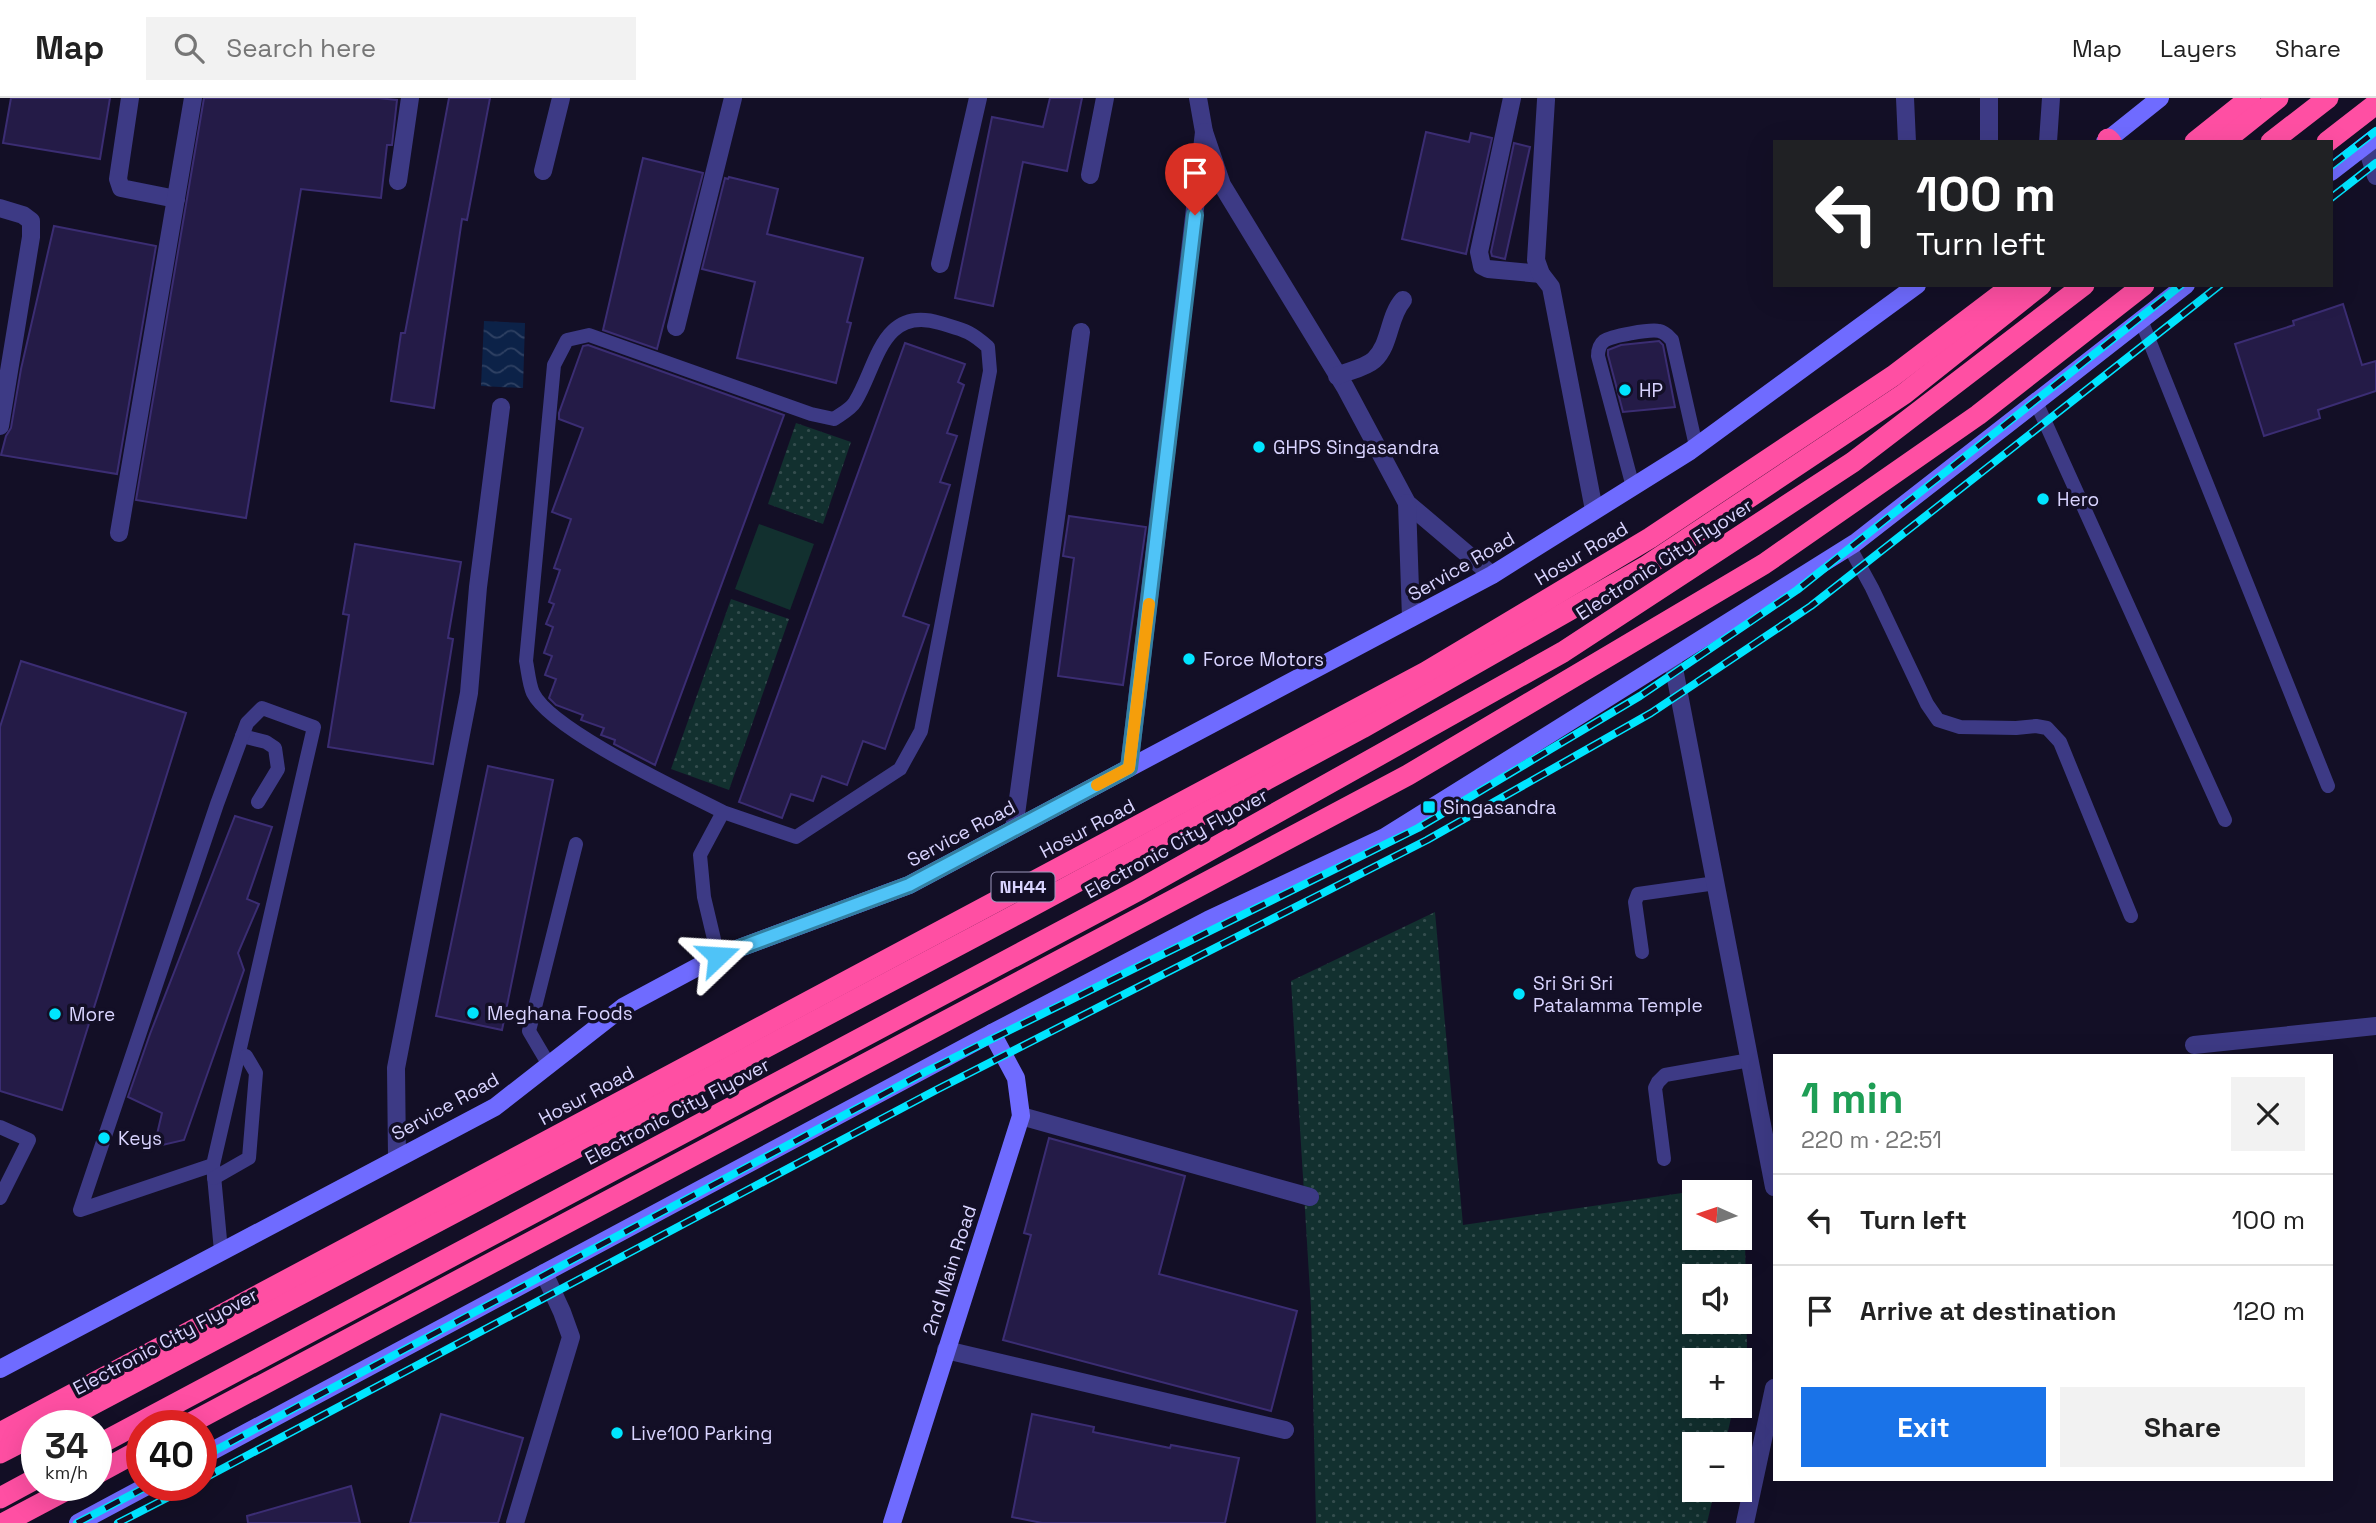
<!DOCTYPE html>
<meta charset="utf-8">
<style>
body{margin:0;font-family:"Space Grotesk",sans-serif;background:#f2f2f2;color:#222;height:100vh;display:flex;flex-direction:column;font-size:26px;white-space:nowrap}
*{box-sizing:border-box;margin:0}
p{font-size:23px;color:#767676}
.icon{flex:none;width:38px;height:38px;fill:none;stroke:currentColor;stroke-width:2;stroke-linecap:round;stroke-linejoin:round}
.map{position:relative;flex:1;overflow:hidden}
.details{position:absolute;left:1773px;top:956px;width:560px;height:427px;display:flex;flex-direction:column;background:#fff;border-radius:0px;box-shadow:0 7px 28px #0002}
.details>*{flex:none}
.hud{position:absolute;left:1773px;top:42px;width:560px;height:147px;border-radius:0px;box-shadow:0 7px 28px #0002;background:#202124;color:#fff;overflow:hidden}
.needle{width:46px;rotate:273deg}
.tools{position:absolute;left:1682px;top:1082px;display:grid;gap:14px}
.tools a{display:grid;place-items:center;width:70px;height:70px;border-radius:0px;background:#fff;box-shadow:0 7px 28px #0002;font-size:35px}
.speed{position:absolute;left:21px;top:1312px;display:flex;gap:14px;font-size:35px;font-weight:700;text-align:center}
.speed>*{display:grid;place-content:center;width:91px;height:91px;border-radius:50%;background:#fff;box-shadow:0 7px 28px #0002;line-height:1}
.speed small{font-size:18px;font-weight:400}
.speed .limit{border:10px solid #d22;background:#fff;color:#111}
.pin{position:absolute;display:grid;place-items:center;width:60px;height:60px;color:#fff;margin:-72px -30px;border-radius:50% 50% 50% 0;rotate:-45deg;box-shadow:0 0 7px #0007}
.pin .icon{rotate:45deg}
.me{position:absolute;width:77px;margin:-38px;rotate:70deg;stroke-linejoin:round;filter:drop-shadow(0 0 5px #0008)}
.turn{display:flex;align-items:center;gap:24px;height:147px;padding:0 28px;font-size:32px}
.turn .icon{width:91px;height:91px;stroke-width:2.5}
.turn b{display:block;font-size:49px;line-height:60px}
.round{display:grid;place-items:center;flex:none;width:74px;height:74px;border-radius:0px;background:#f2f2f2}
.summary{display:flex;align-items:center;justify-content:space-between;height:119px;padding:0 28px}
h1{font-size:42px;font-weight:800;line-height:52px;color:#1e9e55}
.cta{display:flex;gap:14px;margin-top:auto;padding:14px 28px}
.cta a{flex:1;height:80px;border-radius:0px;background:#1a73e8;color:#fff;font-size:28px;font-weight:800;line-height:80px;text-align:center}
.cta a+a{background:#f2f2f2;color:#222}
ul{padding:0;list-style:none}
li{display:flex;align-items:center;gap:21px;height:91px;padding:0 28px;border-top:2px solid #e0e0e0}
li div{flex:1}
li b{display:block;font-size:26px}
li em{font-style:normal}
header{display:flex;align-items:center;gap:42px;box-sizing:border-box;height:98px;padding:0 35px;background:#fff;border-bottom:2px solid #e0e0e0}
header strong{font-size:33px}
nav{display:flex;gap:38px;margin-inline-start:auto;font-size:24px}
.search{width:490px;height:63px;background:#f2f2f2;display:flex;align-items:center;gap:18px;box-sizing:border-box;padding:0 24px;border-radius:0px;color:#767676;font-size:26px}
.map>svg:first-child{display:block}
.grass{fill:url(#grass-dots);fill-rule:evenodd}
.pitch{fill:#12302f}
.water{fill:url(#water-waves)}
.building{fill:#241b47;stroke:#3b2d73;stroke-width:2}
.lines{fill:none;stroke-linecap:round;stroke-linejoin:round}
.lane{stroke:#3d3a85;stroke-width:14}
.street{stroke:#3d3a85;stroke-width:18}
.secondary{stroke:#6f6bff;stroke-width:18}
.highway{stroke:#ff4fa3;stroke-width:21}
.rail-casing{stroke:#00e5ff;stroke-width:8}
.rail{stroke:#130f26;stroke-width:5;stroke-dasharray:16;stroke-linecap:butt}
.route-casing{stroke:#337fa1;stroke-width:18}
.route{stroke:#4fc3f7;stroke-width:12}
.slow{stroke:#f59e0b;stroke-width:12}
.poi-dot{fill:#00e5ff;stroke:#130f26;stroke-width:2.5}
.labels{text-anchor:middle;stroke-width:7;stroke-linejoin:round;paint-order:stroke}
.shield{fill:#130f26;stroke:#9e99be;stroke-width:2}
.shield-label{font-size:18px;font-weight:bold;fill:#d9d4ff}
.poi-label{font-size:19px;fill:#d9d4ff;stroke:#130f26;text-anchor:start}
.street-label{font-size:19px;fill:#d9d4ff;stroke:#130f26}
</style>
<header>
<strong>Map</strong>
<div class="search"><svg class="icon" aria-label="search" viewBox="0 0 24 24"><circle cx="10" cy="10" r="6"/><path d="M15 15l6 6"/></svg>Search here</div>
<nav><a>Map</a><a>Layers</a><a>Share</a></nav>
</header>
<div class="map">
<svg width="2376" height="1425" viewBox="0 0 2376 1425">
<defs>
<pattern id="grass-dots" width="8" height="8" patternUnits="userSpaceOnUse" patternTransform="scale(1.75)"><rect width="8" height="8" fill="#12302f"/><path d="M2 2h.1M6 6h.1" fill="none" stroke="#344d4e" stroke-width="1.8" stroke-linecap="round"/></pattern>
<pattern id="water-waves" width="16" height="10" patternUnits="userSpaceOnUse" patternTransform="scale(1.75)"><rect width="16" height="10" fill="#0c2248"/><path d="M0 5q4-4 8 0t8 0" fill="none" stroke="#2f4163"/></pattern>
</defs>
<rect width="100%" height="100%" fill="#130f26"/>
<g class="grass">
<path d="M 796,325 L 851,344 L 823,426 L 768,406 Z"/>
<path d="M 731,501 L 789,521 L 729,692 L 671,671 Z"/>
<path d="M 1435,814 L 1463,1127 L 1744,1086 L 1747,1251 L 1740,1283 L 1740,1262 L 1694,1262 L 1694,1307 L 1734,1307 L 1725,1346 L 1694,1346 L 1694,1391 L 1715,1391 L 1707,1425 L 1316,1425 L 1311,1210 L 1291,883 ZM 1694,1094 L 1740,1094 L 1740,1139 L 1694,1139 ZM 1694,1178 L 1740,1178 L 1740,1223 L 1694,1223 Z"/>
</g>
<path class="pitch" d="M 759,426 L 814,446 L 790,512 L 735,491 Z"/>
<path class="water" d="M 484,223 L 525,225 L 523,290 L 481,288 Z"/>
<g class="building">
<path d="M 11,0 L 110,0 L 100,61 L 3,45 Z"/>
<path d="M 204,0 L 378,0 L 397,2 L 392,47 L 387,47 L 381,100 L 301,91 L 246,420 L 136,402 Z"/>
<path d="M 449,0 L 490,0 L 467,122 L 462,121 L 434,310 L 391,303 L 401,235 L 405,235 Z"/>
<path d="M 1050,0 L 1082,0 L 1067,73 L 1023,64 L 993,208 L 955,200 L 992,19 L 1043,29 Z"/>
<path d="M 1426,34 L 1469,44 L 1471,35 L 1492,40 L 1466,156 L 1402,141 Z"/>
<path d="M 1514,45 L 1530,49 L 1505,161 L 1492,158 L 1491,154 Z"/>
<path d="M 643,60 L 703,75 L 657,251 L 603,232 Z"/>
<path d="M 729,79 L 778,91 L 767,136 L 863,160 L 847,224 L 851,225 L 836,285 L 737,260 L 755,184 L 702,171 L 725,80 L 728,81 Z"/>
<path d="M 54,128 L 156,148 L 117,376 L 1,357 L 6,338 L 11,330 L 21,271 Z"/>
<path d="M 2343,206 L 2362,267 L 2376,263 L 2376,293 L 2318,312 L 2320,320 L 2264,338 L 2235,246 L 2294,227 L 2293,223 Z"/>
<path d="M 1659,243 L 1663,247 L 1675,309 L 1623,314 L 1608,257 L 1608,252 L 1621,247 Z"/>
<path d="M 905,245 L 965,266 L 958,284 L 964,287 L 947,335 L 957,338 L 940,384 L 950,387 L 903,518 L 929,527 L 885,651 L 863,643 L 847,687 L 822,678 L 813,703 L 791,696 L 782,720 L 739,704 Z"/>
<path d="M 588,247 L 784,317 L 655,667 L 614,646 L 615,642 L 601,637 L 604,630 L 581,622 L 583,617 L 556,607 L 549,600 L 556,581 L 545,577 L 552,558 L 544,555 L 553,529 L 546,526 L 554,506 L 549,504 L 560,472 L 554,470 L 571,421 L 552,414 L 583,330 L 559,321 L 559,315 L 583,248 Z"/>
<path d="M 1069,418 L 1146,429 L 1123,587 L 1058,578 L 1074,460 L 1063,458 Z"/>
<path d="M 355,446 L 461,464 L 448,540 L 453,541 L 433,666 L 328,649 L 349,517 L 343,516 Z"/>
<path d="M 21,563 L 186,615 L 62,1012 L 0,993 L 0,629 Z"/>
<path d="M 488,668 L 553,682 L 502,932 L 436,918 Z"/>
<path d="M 235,718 L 272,729 L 247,801 L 259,806 L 238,855 L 244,872 L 184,1042 L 154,1049 L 162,1015 L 128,999 L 150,936 Z"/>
<path d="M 1049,1040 L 1185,1078 L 1159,1176 L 1297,1213 L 1271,1313 L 1003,1242 L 1031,1137 L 1024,1135 Z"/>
<path d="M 441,1316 L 523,1340 L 498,1425 L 410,1425 Z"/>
<path d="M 1032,1316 L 1094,1329 L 1093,1334 L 1170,1350 L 1171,1347 L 1239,1360 L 1225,1425 L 1042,1425 L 1012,1419 Z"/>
<path d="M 351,1388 L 360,1425 L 248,1425 L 247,1418 Z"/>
</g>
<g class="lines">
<g class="lane">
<path d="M 2141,222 L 2328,688"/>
<path d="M 2036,304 L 2225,722"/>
<path d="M 1633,389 L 1598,258 C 1598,252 1599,247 1604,243 C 1611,238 1650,231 1659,233 C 1665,234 1668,238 1672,242 L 1696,348"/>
<path d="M 1849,448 L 1872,490 L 1927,606 L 1938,622 L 1960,629 L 2016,630 L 2036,628 L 2047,630 L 2060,644 L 2131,818"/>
<path d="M 242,638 L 266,644 L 275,650 L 278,671 L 258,704"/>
<path d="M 1642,854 L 1635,804 L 1638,796 L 1716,785"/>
<path d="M 718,858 L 704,799 L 700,757 L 723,714 L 796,739 L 900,671 L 921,633 L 990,273 L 988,249 C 969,232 963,232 940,225 C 881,207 877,269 855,304 C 851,311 841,316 834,321 L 811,316 L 589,237 L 567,242 L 554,267 L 526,563 C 528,573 529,586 533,595 C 551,632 682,693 723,714"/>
<path d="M 549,967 L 529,933 L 576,746"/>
<path d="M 0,1029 L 29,1042 L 0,1100"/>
<path d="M 1664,1061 L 1655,990 L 1658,984 L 1665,977 L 1750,962"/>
<path d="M 213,1067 L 80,1112 L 217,706 L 247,625 L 262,610 L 314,629 L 213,1067 L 221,1153"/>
<path d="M 214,1080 L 249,1060 L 256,975 L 246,958"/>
</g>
<g class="street">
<path d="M 130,0 L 118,81 L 121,90 L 176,101"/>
<path d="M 1198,0 L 1204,34 L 1222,87 L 1345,289 L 1407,405 L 1492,477"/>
<path d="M 1512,0 L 1479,154 L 1482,168 L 1488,171 L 1541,176"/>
<path d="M 1905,0 L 1907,44"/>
<path d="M 1546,2 L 1536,162 L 1541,176 L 1551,189 L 1594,412"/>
<path d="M 1989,44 L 1989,0"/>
<path d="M 2048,44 L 2051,0"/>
<path d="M 2366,47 L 2376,78"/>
<path d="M 543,73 L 561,0"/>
<path d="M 1090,77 L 1105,0"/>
<path d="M 398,83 L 410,0"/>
<path d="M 0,110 L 23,117 L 31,123 L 31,139 L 0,328"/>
<path d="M 940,166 L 978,0"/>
<path d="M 676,229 L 733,0"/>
<path d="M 1337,278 C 1348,273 1365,270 1374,262 C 1391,246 1388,219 1403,202"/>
<path d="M 1407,405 L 1411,520"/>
<path d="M 119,435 L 193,0"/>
<path d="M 1672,560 L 1774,1089"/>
<path d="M 1129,670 L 1204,34"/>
<path d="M 1014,731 L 1081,234"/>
<path d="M 2194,947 L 2376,928"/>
<path d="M 1021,1018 L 1310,1099"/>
<path d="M 397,1059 L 396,970 L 469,595 L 478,489 L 501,309"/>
<path d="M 946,1252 L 1285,1332"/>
<path d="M 515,1425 L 571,1239 L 562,1214 L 544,1175"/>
<path d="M 1745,1425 L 1774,1290"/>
</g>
<g class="secondary">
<path d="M 2105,44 L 2160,0"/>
<path d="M 2331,74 L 2376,39"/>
<path d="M 0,1271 L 495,1009 L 623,909 L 718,858 L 909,787 L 1492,477 L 1690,353 L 1917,187"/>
<path d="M 201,1359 L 992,935 L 1208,822 L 1385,739 L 1855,445 L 2186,187"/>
<path d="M 78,1425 L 147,1388"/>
<path d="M 892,1425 L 1021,1018 L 1016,980 L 992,935"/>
</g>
<g class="highway">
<path d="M 2108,41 L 2111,44"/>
<path d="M 2195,44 L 2250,0"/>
<path d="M 2223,44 L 2278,0"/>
<path d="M 2271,44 L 2328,0"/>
<path d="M 2327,44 L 2376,6"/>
<path d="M 52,1328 L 1023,813 L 1362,630 L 1645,469 L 1904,296 L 2041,187"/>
<path d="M 185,1328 L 1408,677 L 1764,466 L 1978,317 L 2144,187"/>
<path d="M 0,1335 L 1426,574 L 1650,440 L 1893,278 L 2013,187"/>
<path d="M 96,1348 L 1137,793 L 1563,554 L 1853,364 L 2084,187"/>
<path d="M 0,1355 L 37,1336"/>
<path d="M 96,1376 L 142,1351"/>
<path d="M 0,1400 L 37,1380"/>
<path d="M 4,1425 L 74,1388"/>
</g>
<g class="rail-casing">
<g id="rail">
<path d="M 2331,68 L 2376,33"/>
<path d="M 2331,100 L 2376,65"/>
<path d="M 201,1360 L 925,974 L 1418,730 L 1640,598 L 1797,492 L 2181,187"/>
<path d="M 201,1382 L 938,991 L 1427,742 L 1651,615 L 1811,508 L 2220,187"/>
<path d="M 77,1425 L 148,1388"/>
<path d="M 118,1425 L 190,1388"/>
</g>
</g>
<use href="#rail" class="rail"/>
</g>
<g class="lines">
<g class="route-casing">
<path id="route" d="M 718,858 L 909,787 L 1129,670 L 1195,117"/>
</g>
<use href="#route" class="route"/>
<path class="slow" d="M 1097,687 L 1129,670 L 1149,506"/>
</g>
<g class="poi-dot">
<circle cx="1625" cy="292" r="7"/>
<circle cx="1259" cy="349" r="7"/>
<circle cx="2043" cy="401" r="7"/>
<circle cx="1189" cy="561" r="7"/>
<rect x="1422" y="702" width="14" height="14" rx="3.5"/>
<circle cx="1519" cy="896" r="7"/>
<circle cx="473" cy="915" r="7"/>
<circle cx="55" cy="916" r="7"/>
<circle cx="104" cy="1040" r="7"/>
<circle cx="617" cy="1335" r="7"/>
</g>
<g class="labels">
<rect class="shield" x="991.5" y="774.5" width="63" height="29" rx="5"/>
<g class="shield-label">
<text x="1023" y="795">NH44</text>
</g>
<g class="poi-label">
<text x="1639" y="299">HP</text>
<text x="1273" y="356">GHPS Singasandra</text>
<text x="2057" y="408">Hero</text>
<text x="1203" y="568">Force Motors</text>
<text x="1443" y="716">Singasandra</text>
<text x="1533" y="892">Sri Sri Sri<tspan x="1533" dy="22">Patalamma Temple</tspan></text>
<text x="487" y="922">Meghana Foods</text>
<text x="69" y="923">More</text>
<text x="118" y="1047">Keys</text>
<text x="631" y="1342">Live100 Parking</text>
</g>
<g class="street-label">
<text transform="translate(1581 455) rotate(-31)" y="7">Hosur Road</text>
<text transform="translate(1664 461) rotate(-33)" y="7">Electronic City Flyover</text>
<text transform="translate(1461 468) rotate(-30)" y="7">Service Road</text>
<text transform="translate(1087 730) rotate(-28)" y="7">Hosur Road</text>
<text transform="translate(961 735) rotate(-28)" y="7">Service Road</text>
<text transform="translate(1176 745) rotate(-29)" y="7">Electronic City Flyover</text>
<text transform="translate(586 997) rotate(-28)" y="7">Hosur Road</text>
<text transform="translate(445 1008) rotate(-29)" y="7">Service Road</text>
<text transform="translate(677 1013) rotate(-28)" y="7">Electronic City Flyover</text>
<text transform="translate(949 1172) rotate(-72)" y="7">2nd Main Road</text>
<text transform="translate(165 1243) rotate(-28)" y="7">Electronic City Flyover</text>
</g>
</g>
</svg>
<div class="tools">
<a><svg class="needle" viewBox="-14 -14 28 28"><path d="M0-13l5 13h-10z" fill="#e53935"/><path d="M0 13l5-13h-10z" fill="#767676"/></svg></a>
<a><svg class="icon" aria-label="sound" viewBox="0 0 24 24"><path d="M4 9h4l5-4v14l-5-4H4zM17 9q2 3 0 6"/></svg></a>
<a>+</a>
<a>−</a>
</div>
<div class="speed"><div>34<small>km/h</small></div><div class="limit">40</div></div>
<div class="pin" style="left:1195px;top:117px;background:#d93025"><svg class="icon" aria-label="arrive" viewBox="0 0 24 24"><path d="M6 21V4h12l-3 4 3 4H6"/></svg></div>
<svg class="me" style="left:718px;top:858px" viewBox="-20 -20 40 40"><path d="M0-17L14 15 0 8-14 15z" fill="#4fc3f7" stroke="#fff" stroke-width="4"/></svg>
<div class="hud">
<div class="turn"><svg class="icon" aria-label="left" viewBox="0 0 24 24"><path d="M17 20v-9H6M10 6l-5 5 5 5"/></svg><div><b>100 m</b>Turn left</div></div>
</div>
<section class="details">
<div class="summary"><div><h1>1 min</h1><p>220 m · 22:51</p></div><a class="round"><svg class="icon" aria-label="close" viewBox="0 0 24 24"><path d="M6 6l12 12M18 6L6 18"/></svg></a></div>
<ul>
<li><svg class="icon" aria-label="left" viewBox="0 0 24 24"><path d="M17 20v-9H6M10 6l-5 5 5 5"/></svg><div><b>Turn left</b></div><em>100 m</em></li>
<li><svg class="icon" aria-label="arrive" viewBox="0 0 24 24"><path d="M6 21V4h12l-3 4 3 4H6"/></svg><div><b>Arrive at destination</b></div><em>120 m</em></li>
</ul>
<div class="cta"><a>Exit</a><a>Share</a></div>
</section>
</div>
